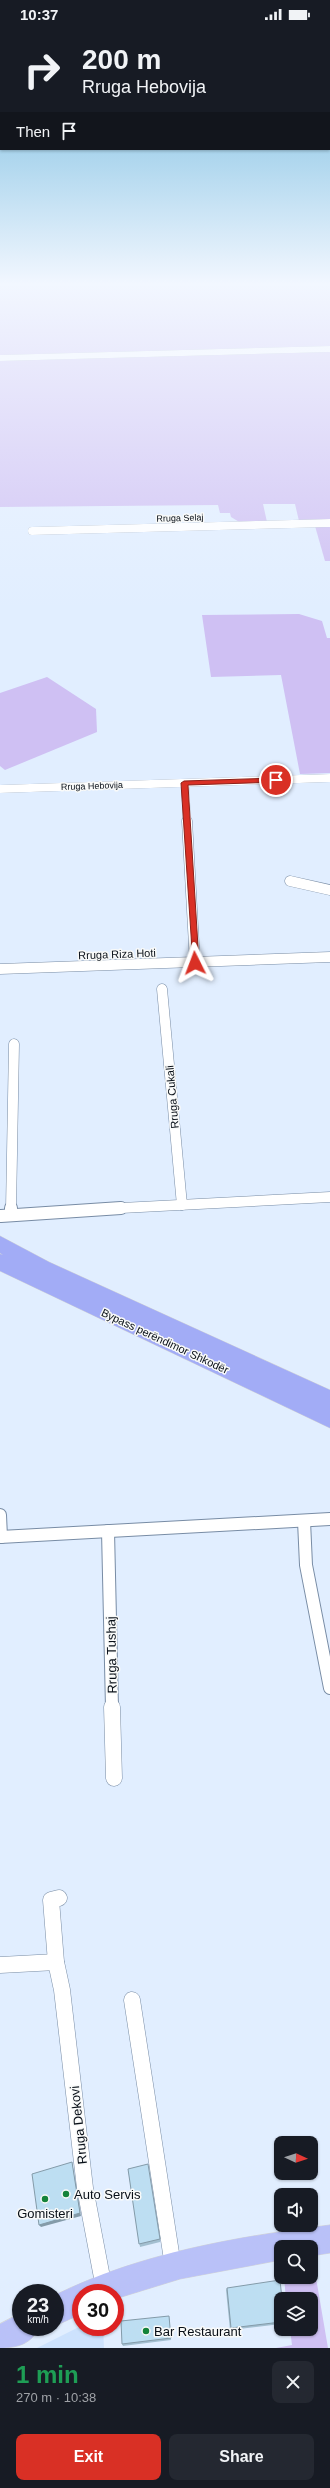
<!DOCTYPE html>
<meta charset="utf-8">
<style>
body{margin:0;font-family:Arial,sans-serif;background:#242831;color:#f1f3f6;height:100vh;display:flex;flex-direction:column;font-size:15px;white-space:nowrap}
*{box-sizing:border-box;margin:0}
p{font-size:13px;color:#9ea1a6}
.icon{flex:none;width:22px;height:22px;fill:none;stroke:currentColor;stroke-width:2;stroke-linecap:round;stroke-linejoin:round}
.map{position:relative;height:2320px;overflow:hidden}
.drawer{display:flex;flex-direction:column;background:#171b24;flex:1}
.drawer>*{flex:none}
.hud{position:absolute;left:0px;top:0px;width:330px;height:122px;box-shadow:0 1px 3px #0004;background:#171b24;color:#f1f3f6;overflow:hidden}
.needle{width:26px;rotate:93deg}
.tools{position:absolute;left:274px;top:2108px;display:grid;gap:8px}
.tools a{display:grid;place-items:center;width:44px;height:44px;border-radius:8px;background:#171b24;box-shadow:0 1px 3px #0004;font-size:20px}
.speed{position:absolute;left:12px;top:2256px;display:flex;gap:8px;font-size:20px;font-weight:700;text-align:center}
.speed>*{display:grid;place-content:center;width:52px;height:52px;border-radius:50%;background:#171b24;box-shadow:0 1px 3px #0004;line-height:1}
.speed small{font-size:10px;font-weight:400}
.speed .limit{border:6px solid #d22;background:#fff;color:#111}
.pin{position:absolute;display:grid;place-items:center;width:34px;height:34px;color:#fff;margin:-17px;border:2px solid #fff;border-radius:50%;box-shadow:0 1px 4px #0007}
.me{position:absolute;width:44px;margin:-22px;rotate:357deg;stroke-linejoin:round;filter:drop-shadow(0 0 3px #0008)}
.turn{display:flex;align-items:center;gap:14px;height:84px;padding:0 16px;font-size:18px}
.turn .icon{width:52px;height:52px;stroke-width:2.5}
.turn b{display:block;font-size:28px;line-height:34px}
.then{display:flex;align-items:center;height:38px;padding:0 16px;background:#0003;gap:8px;font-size:15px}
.round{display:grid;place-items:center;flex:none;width:42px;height:42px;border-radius:8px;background:#242831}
.summary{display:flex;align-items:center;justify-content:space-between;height:68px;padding:0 16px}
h1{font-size:24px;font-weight:700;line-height:30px;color:#1e9e55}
.primary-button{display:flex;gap:8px;margin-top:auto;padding:8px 16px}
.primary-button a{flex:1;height:46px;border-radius:8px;background:#d93025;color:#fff;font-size:16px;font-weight:700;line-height:46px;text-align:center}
.primary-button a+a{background:#242831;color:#f1f3f6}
.status{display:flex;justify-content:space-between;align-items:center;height:28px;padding:0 20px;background:#171b24;direction:ltr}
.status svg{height:11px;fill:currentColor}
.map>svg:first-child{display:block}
.built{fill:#cde2fd}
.green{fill:#cfc0f3}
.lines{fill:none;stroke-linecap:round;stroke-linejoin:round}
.minor-far4-casing{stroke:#788ca5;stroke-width:6}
.minor-far3-casing{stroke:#788ca5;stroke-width:8}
.minor-far2-casing{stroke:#788ca5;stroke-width:11}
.minor-far1-casing{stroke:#788ca5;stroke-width:14}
.minor-casing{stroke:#788ca5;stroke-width:17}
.primary-casing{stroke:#d3d4d5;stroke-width:1}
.trunk-casing{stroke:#d3d4d5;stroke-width:1}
.minor-far4{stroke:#fff;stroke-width:6}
.minor-far3{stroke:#fff;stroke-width:8}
.minor-far2{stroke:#fff;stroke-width:10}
.minor-far1{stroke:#fff;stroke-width:12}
.minor{stroke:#fff;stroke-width:16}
.primary{fill:#b9c1f8;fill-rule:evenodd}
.trunk{fill:#a2acf6;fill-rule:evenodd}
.wall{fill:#a3bfd0}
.shaded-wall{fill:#849ba9}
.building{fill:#bddef2;stroke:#849ba9}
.route{fill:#d93025;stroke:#8d1f18}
.poi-dot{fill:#14833a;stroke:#f9faf9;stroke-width:1.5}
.labels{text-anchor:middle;stroke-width:3;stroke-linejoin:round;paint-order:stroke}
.far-street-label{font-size:9px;fill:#080f18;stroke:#f9faf9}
.street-label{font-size:11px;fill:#080f18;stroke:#f9faf9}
.near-street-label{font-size:13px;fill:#080f18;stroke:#f9faf9}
.near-poi-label{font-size:13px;fill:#080f18;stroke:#f9faf9;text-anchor:start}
</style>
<div class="status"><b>10:37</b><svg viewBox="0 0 49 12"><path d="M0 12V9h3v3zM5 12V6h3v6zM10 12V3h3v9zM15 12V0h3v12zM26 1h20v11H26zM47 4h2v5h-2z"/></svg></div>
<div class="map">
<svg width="330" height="2320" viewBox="0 0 330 2320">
<rect width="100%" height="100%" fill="#e1eeff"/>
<path class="built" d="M 81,2298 L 103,2299 L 104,2320 L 37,2320 Z"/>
<g class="green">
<path d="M 0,258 L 330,258 L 330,492 L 299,493 L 295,476 L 263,476 L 267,494 L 241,495 L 231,489 L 230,485 L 220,485 L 218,477 L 0,479 Z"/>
<path d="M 315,498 L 330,498 L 330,533 L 325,533 Z"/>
<path d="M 299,586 L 322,593 L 327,610 L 330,610 L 330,745 L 300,746 L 281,647 L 211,649 L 202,587 Z"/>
<path d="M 47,649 L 96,681 L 97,704 L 5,742 L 0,738 L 0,665 Z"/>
<path d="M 311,2244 L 315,2244 L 328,2320 L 276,2320 L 292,2317 L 290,2301 L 311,2301 L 311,2271 L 286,2271 L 284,2249 L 311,2249 Z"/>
</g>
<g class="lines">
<g class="minor-far4-casing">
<path id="minor-far4" d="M 0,330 L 330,321"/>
</g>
<g class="minor-far3-casing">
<g id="minor-far3">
<path d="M 32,503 L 330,495"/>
<path d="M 185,755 L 187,794"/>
<path d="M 0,761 L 330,750"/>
</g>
</g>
<g class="minor-far2-casing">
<g id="minor-far2">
<path d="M 187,793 L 195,935"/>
<path d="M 290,853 L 330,862"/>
<path d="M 0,941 L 330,929"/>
<path d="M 162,961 L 182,1177"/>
<path d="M 11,1181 L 14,1016"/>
<path d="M 102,1181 L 330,1169"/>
</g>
</g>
<g class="minor-far1-casing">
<g id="minor-far1">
<path d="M 11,1186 L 11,1180"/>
<path d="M 1,1188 L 121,1180"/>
<path d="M 0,1487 L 1,1509"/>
<path d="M 304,1493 L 306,1537 L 330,1660"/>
<path d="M 108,1503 L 112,1680"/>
<path d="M 0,1509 L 330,1491"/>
</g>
</g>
<g class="minor-casing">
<g id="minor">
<path d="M 112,1679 L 114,1750"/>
<path d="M 59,1870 L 51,1872 L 56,1934 L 62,1962 L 85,2160 L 104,2260"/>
<path d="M 0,1937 L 56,1934"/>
<path d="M 132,1972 L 173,2238"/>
</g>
</g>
<g class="primary-casing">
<g id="primary">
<path d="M 330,2197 L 330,2225 L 311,2228 L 311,2219 L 281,2219 L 281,2232 L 180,2251 L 115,2271 L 115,2265 L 81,2265 L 81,2286 L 55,2298 L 55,2267 C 141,2225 235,2209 330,2197 Z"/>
<path d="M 21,2285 L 21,2299 L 39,2299 C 32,2316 17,2320 0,2320 L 0,2296 Z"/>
</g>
</g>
<g class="trunk-casing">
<path id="trunk" d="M 0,1208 L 49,1234 L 330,1362 L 330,1400 L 0,1243 L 0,1226 L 3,1227 L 0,1225 Z"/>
</g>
<use href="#minor-far4" class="minor-far4"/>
<use href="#minor-far3" class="minor-far3"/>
<use href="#minor-far2" class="minor-far2"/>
<use href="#minor-far1" class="minor-far1"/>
<use href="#minor" class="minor"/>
<use href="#primary" class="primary"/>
<use href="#trunk" class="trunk"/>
</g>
<g class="wall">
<path d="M 128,2141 L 160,2211 L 160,2214 L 140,2219 Z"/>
<path d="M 227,2260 L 281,2271 L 281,2296 L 230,2302 L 226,2262 Z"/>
<path d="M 169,2288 L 171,2312 L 123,2318 L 122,2316 Z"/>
</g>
<path class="shaded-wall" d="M 72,2134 L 81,2188 L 41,2199 L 39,2197 Z"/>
<g class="building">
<path d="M 72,2134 L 80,2185 L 39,2197 L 32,2146 Z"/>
<path d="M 148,2136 L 160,2211 L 139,2216 L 128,2141 Z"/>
<path d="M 280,2252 L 282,2271 L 281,2271 L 281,2294 L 231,2300 L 227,2260 Z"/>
<path d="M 169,2288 L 171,2310 L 122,2316 L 121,2293 Z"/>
</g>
<linearGradient id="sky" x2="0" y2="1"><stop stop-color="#68b5dc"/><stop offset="0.44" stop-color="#f2f7ff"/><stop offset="1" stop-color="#f2f7ff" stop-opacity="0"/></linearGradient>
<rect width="330" height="582" fill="url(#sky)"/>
<path class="route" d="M 276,750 L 279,754 L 188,757 L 199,935 L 193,937 L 181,755 L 184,753 Z"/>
<g class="poi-dot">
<circle cx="66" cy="2166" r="4"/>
<circle cx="45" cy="2171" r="4"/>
<circle cx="146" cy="2303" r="4"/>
</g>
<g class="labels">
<g class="far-street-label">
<text transform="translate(180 490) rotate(-2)" y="3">Rruga Selaj</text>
<text transform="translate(92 758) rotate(-2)" y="3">Rruga Hebovija</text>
</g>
<g class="street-label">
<text transform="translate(117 926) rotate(-2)" y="4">Rruga Riza Hoti</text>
<text transform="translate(172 1069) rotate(-95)" y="4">Rruga Cukali</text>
<text transform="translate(165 1313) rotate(25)" y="4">Bypass perëndimor Shkodër</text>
</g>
<g class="near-street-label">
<text transform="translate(111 1627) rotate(-91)" y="5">Rruga Tushaj</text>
<text transform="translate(78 2097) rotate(-96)" y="5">Rruga Dekovi</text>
</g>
<g class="near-poi-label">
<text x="74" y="2171">Auto Servis</text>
<text x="45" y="2190" text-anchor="middle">Gomisteri</text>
<text x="154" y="2308">Bar Restaurant</text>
</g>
</g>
</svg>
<div class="tools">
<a><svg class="needle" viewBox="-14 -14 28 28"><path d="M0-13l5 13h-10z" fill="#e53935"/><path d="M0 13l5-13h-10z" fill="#9ea1a6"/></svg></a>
<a><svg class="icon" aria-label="sound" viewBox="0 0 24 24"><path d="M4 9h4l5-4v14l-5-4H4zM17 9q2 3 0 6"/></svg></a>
<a><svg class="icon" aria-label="search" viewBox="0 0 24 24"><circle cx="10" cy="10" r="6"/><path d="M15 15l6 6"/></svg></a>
<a><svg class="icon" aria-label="layers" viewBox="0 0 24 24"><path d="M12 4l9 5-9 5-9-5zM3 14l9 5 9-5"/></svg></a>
</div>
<div class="speed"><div>23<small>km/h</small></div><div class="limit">30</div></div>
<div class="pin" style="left:276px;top:752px;background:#d93025"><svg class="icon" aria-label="arrive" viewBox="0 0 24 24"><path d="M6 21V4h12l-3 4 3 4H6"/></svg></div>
<svg class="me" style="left:195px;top:935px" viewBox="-20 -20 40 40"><path d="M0-17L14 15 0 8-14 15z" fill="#d93025" stroke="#fff" stroke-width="4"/></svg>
<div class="hud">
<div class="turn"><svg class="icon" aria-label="right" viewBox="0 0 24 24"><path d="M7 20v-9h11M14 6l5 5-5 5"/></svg><div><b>200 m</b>Rruga Hebovija</div></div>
<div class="then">Then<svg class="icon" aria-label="arrive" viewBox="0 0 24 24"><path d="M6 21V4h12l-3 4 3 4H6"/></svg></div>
</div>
</div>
<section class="drawer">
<div class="summary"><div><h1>1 min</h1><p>270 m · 10:38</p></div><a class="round"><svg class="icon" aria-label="close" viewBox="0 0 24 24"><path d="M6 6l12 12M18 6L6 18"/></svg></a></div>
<div class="primary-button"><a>Exit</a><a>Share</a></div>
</section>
